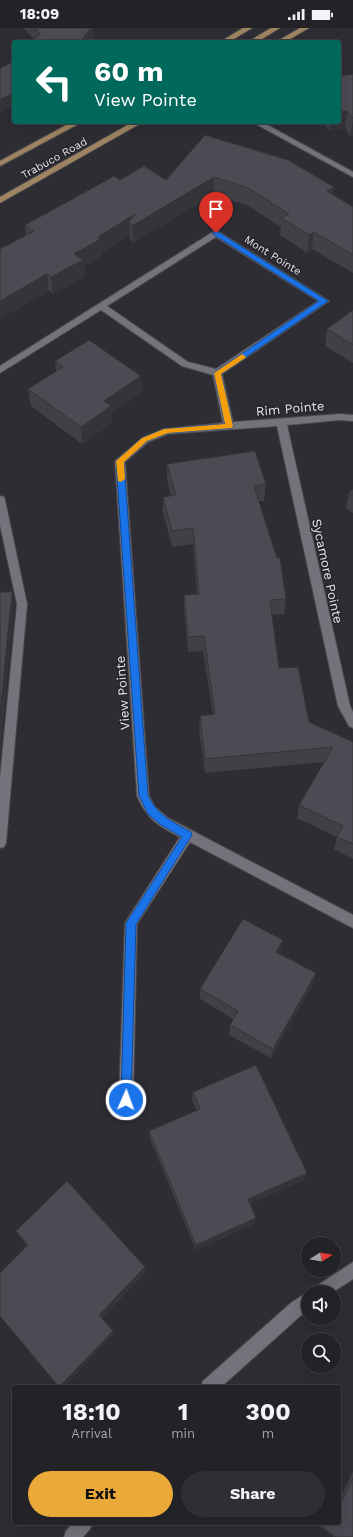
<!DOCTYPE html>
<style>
body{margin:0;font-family:"Work Sans",sans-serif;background:#2f2f33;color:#f1f3f6;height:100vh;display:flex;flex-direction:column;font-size:15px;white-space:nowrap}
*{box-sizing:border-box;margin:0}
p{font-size:13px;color:#a3a4a7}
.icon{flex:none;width:22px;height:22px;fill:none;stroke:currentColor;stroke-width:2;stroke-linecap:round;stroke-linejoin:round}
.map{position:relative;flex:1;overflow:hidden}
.panel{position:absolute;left:12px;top:1357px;width:329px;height:140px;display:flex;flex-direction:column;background:#232227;border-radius:4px;box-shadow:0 4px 16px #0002,0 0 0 1px #403f44}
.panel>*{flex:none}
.banner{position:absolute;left:12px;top:12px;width:329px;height:84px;border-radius:4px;box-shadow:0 4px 16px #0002,0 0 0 1px #403f44;background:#00695c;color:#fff;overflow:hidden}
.needle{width:26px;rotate:79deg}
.tools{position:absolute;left:301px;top:1209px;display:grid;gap:8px}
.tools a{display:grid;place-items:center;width:40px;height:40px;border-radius:50%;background:#232227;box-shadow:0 4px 16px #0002,0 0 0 1px #403f44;font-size:20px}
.pin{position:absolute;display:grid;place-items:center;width:34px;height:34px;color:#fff;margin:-41px -17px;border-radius:50% 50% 50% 0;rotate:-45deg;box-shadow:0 0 4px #0007}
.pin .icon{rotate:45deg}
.me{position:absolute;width:44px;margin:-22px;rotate:2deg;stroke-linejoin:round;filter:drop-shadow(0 0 3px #0008)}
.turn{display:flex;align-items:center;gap:14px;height:84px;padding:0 16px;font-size:18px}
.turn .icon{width:52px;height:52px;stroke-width:2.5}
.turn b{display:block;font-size:28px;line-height:34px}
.eta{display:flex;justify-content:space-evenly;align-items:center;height:68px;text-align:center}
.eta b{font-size:24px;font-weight:700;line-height:28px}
.cta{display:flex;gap:8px;margin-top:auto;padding:8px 16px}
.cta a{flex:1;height:46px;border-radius:24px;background:#eba939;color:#111;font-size:16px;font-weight:700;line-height:46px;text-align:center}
.cta a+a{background:#2f2f33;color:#f1f3f6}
.status{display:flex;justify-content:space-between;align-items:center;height:28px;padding:0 20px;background:#232227;direction:ltr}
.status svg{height:11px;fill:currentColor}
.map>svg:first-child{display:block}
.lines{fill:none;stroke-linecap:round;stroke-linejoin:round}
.minor-casing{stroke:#49484d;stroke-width:2}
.major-casing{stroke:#49484d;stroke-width:2}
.minor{fill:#74727a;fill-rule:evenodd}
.major{fill:#9e8460;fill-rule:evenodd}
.wall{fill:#414047}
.shaded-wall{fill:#353439}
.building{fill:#4c4a52;stroke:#353439}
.route{fill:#1a73e8;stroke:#114b97}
.slow{fill:#f59e0b}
.labels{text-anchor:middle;stroke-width:3;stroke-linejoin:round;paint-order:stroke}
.far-street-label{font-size:11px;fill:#e6e5ea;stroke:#25242a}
.street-label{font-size:13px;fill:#e6e5ea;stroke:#25242a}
</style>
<div class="status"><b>18:09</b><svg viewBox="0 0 49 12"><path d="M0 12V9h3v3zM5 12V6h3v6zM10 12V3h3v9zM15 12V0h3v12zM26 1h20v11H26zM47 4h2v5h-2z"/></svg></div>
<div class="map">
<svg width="353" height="1509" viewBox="0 0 353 1509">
<rect width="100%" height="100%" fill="#2f2d34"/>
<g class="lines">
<g class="minor-casing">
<g id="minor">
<path d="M 252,94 L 262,94 L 353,144 L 353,149 Z"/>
<path d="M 216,202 L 329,273 L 222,346 L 233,394 L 340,386 L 353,387 L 353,393 L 340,392 L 287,397 L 350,678 L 353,684 L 353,700 L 349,698 L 338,678 L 277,398 L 168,406 L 148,414 L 125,434 L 149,768 L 155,779 L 168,790 L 353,887 L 353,900 L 190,814 L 137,896 L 133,1072 L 131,1077 L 126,1079 L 121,1077 L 119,1072 L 125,895 L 180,809 C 157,797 148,792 137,768 L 115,433 L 142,410 L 164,401 L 223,395 L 213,347 L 182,338 L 101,282 L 0,345 L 0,338 ZM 216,209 L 318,273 L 216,341 L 188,334 L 107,278 Z"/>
<path d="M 0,468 L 4,469 L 5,472 L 27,576 L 6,815 L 4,819 L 0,820 L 0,750 L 17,576 L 0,497 Z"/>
<path d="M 353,1234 L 353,1251 L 333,1264 L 312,1264 L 315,1259 Z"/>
<path d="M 308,1264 L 308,1281 L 221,1359 L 201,1359 L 203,1353 L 292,1274 Z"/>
<path d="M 73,1495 L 92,1495 L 90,1501 L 83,1509 L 64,1509 L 66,1503 Z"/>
</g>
</g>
<g class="major-casing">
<g id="major">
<path d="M 243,0 L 252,0 L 229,14 L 220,14 Z"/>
<path d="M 271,0 L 280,0 L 257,14 L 248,14 Z"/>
<path d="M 300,0 L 309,0 L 285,14 L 276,14 Z"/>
<path d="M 72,94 L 82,94 L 0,138 L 0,133 Z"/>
<path d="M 133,94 L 143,94 L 0,175 L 0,169 Z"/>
</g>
</g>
<use href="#minor" class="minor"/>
<use href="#major" class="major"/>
</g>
<g class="wall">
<path d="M 23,0 L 93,0 L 94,10 L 35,12 Z"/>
<path d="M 353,46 L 353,108 L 350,108 L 345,100 L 329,103 L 323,94 L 339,94 Z"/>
<path d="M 205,107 L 334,159 L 333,166 L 353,179 L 353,245 L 312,221 L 307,225 L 280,207 L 281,199 L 247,177 L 213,167 L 133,215 L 130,211 L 130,207 L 102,224 L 102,228 L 84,238 L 85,249 L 53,266 L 49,263 L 0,291 L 0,221 L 26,207 L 25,197 L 120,152 L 166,152 Z"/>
<path d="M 353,282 L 353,335 L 325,318 L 327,301 Z"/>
<path d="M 55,333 L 141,348 L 142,364 L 112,385 L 112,395 L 82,416 L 31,378 L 28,361 L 56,343 Z"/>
<path d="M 167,436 L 266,456 L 264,473 L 259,473 L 286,571 L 284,586 L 272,587 L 279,640 L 309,694 L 353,714 L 353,831 L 334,821 L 337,809 L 297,790 L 299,777 L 325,734 L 205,745 L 199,702 L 200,688 L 213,686 L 203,623 L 188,624 L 184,582 L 184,567 L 197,566 L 193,516 L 172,519 L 163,485 L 163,469 L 171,468 L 167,452 Z"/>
<path d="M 353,461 L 353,485 L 346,480 L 349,464 Z"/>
<path d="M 281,923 L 279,926 L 316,945 L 313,956 L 271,1030 L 229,1007 L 230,997 L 233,991 L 200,971 L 200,961 Z"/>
<path d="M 193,1064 L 307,1145 L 304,1152 L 250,1176 L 256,1190 L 254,1196 L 196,1222 L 150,1111 L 149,1103 L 197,1083 L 192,1072 Z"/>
<path d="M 16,1203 L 146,1244 L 102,1290 L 113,1303 L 114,1306 L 27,1218 L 20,1209 Z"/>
<path d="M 353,1443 L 353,1509 L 334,1509 L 315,1495 L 339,1495 L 340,1471 Z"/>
</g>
<g class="shaded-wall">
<path d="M 91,0 L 93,0 L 94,10 L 90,14 L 80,14 Z"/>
<path d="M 14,65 L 14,78 L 0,85 L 0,72 Z"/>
<path d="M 347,83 L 345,100 L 329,103 L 330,94 L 339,94 L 339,84 Z"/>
<path d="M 353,91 L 353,108 L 350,108 Z"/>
<path d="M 214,149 L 213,167 L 133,215 L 132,198 L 129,194 L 130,207 L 102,224 L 102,228 L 84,238 L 85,249 L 53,266 L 51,249 L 74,226 L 98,209 L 135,186 Z"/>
<path d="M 334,159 L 332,176 L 327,163 Z"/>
<path d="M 314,204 L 312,221 L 307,225 L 309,207 Z"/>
<path d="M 47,246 L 49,263 L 0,291 L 0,273 Z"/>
<path d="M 141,348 L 142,364 L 112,385 L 112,395 L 82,416 L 81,399 L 104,373 Z"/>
<path d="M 12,564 L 14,578 L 0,729 L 0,686 Z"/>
<path d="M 283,912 L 281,923 L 274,935 L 276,924 Z"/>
<path d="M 316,945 L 313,956 L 271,1030 L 273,1021 Z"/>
<path d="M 307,1145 L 304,1152 L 246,1178 L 248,1171 Z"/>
<path d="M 256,1190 L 254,1196 L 196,1222 L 196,1217 Z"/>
<path d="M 145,1239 L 146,1244 L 101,1291 L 99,1287 Z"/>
<path d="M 113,1303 L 114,1306 L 65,1359 L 59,1359 Z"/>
</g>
<g class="building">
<path d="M 34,0 L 91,0 L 80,14 L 33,14 L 40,5 Z"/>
<path d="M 14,33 L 14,65 L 0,72 L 0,40 Z"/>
<path d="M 353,46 L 353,91 L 347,83 L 339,84 L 339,48 Z"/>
<path d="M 205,107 L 288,132 L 334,159 L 327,163 L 353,179 L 353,227 L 314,204 L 309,207 L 281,190 L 289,186 L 248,160 L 214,149 L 132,198 L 129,194 L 135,186 L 98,209 L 101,211 L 74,226 L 83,232 L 51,249 L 47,246 L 0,273 L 0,221 L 34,203 L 25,197 L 114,148 L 120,152 L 144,138 L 166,152 Z"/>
<path d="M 353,282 L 353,317 L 327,301 Z"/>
<path d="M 89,312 L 141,348 L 104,373 L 111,378 L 81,399 L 28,361 L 63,339 L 55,333 Z"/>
<path d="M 255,423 L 266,456 L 254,458 L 277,530 L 280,530 L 286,571 L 270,572 L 279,640 L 298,639 L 309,694 L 353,714 L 353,816 L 337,809 L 343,798 L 299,777 L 333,719 L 205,731 L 200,688 L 215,686 L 204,608 L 188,609 L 184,567 L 199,566 L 193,500 L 172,503 L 163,469 L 176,467 L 167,436 Z"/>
<path d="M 353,461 L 353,467 L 349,464 Z"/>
<path d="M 0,564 L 12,564 L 0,686 Z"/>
<path d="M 243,891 L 283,912 L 276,924 L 316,945 L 273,1021 L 230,997 L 238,983 L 200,961 Z"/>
<path d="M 256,1037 L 307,1145 L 248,1171 L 256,1190 L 196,1217 L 149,1103 L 200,1081 L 193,1064 Z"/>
<path d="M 67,1153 L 145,1239 L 99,1287 L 113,1303 L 59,1359 L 0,1288 L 0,1245 L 28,1217 L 16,1203 Z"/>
<path d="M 353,1450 L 353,1509 L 336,1509 L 317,1495 L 339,1495 L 339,1471 L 342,1473 Z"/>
</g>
<path class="route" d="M 213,204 L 218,204 L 328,273 L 221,346 L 233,398 L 232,400 L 168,405 L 147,413 L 124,434 L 148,768 C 159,789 172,793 191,804 L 192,807 L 136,896 L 131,1072 L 130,1075 L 126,1077 L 122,1075 L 121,1072 L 126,895 L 182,809 L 161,797 L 148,786 L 139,768 L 116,433 L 142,410 L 164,401 L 225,396 L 214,345 L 215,344 L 319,273 L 213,206 Z"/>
<path class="slow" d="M 242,326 L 246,329 L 245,330 L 221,346 L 233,398 L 232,400 L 168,405 L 147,413 L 124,434 L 125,451 L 121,454 L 118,453 L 116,433 L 142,410 L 164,401 L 225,396 L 214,345 Z"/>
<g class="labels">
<g class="far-street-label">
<text transform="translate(54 130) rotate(-29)" y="4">Trabuco Road</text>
<text transform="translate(273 227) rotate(32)" y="4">Mont Pointe</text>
</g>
<g class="street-label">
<text transform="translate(290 380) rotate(-5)" y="5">Rim Pointe</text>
<text transform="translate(328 543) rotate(78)" y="5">Sycamore Pointe</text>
<text transform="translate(122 665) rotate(-94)" y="5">View Pointe</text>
</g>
</g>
</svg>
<div class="tools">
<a><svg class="needle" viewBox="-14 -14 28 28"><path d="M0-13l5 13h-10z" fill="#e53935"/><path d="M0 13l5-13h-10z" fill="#a3a4a7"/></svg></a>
<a><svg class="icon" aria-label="sound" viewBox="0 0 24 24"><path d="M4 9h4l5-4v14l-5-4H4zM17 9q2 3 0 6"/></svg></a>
<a><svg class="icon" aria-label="search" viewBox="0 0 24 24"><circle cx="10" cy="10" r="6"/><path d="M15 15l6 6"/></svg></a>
</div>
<div class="pin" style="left:216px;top:205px;background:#d93025"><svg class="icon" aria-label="arrive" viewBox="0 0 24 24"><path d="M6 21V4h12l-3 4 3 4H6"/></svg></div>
<svg class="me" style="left:126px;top:1072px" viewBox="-20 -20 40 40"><circle r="17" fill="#1a73e8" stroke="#fff" stroke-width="3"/><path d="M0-11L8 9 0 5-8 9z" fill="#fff"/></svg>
<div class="banner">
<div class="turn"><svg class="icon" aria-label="left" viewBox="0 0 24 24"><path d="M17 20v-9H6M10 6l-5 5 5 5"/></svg><div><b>60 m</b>View Pointe</div></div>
</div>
<section class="panel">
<div class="eta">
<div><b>18:10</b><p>Arrival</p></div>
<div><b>1</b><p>min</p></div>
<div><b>300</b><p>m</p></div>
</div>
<div class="cta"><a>Exit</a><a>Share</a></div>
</section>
</div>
